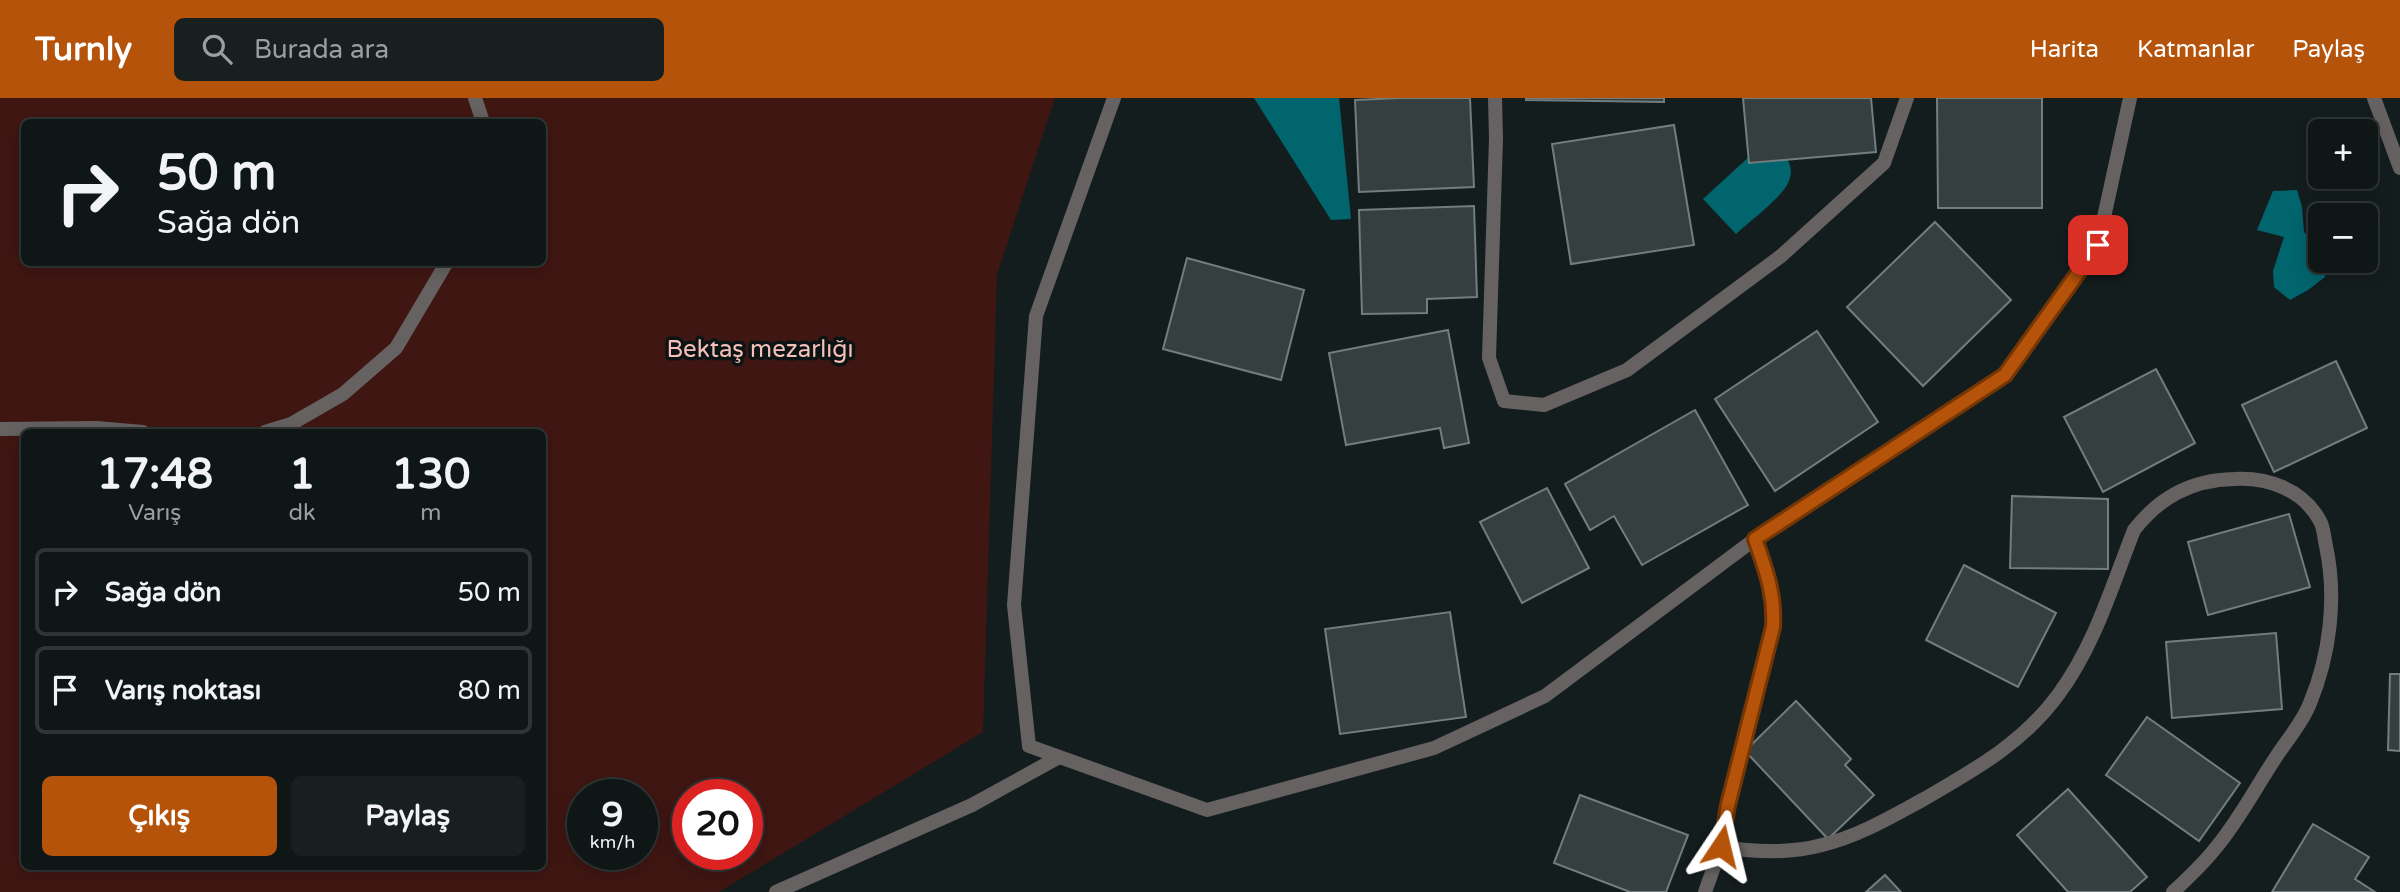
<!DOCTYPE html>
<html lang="tr">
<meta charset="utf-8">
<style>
body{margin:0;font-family:"Varela Round",sans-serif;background:#181f1f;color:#f1f3f6;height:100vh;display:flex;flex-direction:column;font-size:26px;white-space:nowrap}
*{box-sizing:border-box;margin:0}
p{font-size:23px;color:#9b9fa1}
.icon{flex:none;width:38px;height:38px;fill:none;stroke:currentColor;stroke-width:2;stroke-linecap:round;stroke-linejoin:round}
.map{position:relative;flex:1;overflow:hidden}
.panel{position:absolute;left:21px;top:331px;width:525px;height:441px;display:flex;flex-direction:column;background:#0f1616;border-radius:10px;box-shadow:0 4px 18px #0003,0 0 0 2px #2f3535}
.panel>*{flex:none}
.guide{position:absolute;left:21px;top:21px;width:525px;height:147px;border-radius:10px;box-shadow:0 4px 18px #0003,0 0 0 2px #2f3535;background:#0f1616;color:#f1f3f6;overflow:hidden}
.controls{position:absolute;left:2308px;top:21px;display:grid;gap:14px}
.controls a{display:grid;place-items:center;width:70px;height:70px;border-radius:10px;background:#0f1616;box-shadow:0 4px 18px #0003,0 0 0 2px #2f3535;font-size:35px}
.speed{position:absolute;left:567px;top:681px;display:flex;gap:14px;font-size:35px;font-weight:700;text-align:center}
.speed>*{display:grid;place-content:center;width:91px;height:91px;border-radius:50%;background:#0f1616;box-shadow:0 4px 18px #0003,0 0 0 2px #2f3535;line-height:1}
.speed small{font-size:18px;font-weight:400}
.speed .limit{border:10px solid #d22;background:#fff;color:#111}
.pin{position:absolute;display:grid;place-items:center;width:60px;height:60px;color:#fff;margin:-30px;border-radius:14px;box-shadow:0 4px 10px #0006}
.me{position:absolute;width:77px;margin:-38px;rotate:10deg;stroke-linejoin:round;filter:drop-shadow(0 0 5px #0008)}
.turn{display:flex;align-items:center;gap:24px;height:147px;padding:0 21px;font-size:32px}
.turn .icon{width:91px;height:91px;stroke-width:2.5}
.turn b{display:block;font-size:49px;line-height:60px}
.eta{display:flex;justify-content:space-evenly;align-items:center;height:119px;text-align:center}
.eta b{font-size:42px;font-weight:700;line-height:49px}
.button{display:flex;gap:14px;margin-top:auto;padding:14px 21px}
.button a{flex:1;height:80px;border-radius:10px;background:#b45309;color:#fff;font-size:28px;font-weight:700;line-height:80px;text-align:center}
.button a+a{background:#181f1f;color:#f1f3f6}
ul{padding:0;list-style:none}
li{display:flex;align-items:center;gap:21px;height:88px;margin:0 14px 10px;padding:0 7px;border:4px solid #2f3535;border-radius:10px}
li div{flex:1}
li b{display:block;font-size:26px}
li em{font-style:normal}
header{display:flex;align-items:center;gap:42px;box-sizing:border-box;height:98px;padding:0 35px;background:#b45309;color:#fff}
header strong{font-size:33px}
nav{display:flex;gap:38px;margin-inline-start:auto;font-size:24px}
.search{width:490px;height:63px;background:#181f1f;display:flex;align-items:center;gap:18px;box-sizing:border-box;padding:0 24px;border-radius:10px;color:#9b9fa1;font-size:26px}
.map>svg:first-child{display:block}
.green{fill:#3f1612;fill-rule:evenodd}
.water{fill:#01656e}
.building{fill:#353f40;stroke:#727d7f;stroke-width:2}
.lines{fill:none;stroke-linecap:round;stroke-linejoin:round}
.service{stroke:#676262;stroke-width:14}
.minor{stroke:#676262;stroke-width:14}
.route-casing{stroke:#753606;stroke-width:18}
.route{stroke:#b45309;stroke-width:12}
.labels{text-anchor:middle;stroke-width:7;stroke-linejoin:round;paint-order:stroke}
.park-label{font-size:24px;fill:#f7bfb7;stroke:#0b1415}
</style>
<header>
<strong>Turnly</strong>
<div class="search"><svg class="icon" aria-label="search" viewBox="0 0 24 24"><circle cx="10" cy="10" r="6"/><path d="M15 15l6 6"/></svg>Burada ara</div>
<nav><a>Harita</a><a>Katmanlar</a><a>Paylaş</a></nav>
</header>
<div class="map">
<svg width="2400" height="794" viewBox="0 0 2400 794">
<rect width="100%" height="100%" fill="#141d1e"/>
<path class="green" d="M 0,0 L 1055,0 L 997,176 L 983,634 L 719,794 L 0,794 ZM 24,24 L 542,24 L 542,164 L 24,164 ZM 24,334 L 542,334 L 542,768 L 24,768 ZM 583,696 L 642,696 L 642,756 L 583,756 ZM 688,696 L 747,696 L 747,756 L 688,756 Z"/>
<g class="water">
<path d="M 1254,0 L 1339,0 L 1351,121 L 1331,122 Z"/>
<path d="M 1751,57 L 1785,58 C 1791,66 1793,75 1788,85 C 1782,99 1748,125 1736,136 L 1703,101 Z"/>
<path d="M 2297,92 L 2302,109 L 2304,134 L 2320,152 L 2320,163 L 2324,163 L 2325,179 L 2308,192 L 2290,202 L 2274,189 L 2273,173 L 2284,139 L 2257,132 L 2273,93 Z"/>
</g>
<g class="building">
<path d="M 1399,0 L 1470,0 L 1474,89 L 1359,94 L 1355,2 Z"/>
<path d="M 1526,0 L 1664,0 L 1664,4 L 1526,2 Z"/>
<path d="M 1743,0 L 1871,0 L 1876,54 L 1749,65 Z"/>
<path d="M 1937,0 L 2042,0 L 2042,110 L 1938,110 Z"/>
<path d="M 1674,27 L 1694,147 L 1571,166 L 1552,46 Z"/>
<path d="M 1474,108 L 1477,199 L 1427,201 L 1427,215 L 1362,216 L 1359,112 Z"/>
<path d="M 1935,124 L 2011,202 L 1923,288 L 1847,209 Z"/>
<path d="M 1187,160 L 1304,192 L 1281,282 L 1163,251 Z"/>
<path d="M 1448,232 L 1469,345 L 1444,350 L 1440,330 L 1346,347 L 1329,255 Z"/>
<path d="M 1817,233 L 1878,324 L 1775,393 L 1715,301 Z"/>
<path d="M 2336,263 L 2367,330 L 2274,374 L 2242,307 Z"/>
<path d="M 2156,271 L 2195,345 L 2103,394 L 2064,319 Z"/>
<path d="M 1695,312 L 1748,407 L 1642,467 L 1614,418 L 1590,432 L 1565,386 Z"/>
<path d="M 1547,390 L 1589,470 L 1522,505 L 1480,424 Z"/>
<path d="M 2012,398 L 2108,401 L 2108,471 L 2010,470 Z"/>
<path d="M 2289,416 L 2310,489 L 2208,517 L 2188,444 Z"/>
<path d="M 1964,467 L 2056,515 L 2018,589 L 1926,542 Z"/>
<path d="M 1450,514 L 1466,619 L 1340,636 L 1325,531 Z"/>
<path d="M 2276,535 L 2282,611 L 2172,620 L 2166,544 Z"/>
<path d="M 2390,576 L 2400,576 L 2400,653 L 2388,652 Z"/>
<path d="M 1796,603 L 1851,661 L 1845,667 L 1874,697 L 1828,741 L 1745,653 Z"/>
<path d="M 2147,619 L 2240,685 L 2199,743 L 2106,677 Z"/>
<path d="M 2068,691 L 2147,779 L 2130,794 L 2068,794 L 2017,737 Z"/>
<path d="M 1580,697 L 1688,737 L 1666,794 L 1630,794 L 1554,765 Z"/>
<path d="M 2313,726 L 2369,759 L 2355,781 L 2375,794 L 2272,794 Z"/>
<path d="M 1885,777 L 1901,794 L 1866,794 Z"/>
</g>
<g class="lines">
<g class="service">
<path d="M 1495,0 L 1496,40 L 1489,260 L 1504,303 L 1544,307 L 1627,272 L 1781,158 L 1884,65 L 1907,0"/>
<path d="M 1721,749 C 1755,754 1789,756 1822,747 C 1859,738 1891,719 1924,701 C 1974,672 2023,645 2058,597 C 2094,549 2112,488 2134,432 C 2160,399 2191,382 2234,381 C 2267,379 2303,391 2320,423 C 2324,430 2324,440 2326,448 C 2337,499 2330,557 2310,605 C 2303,624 2287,642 2276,659 C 2256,689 2238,724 2214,752 C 2202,767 2187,781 2173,794"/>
<path d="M 1705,794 L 1721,749 L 1728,707 L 1773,529 C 1774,497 1766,472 1755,441"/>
</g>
<g class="minor">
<path d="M 475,0 L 483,24"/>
<path d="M 1114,0 L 1036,218 L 1014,507 L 1029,648 L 1207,712 L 1434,650 L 1545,598 L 1755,441 L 2005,277 L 2098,147 L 2130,0"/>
<path d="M 2374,0 L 2400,70"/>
<path d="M 0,331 L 96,330 L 143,334"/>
<path d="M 265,334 L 291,326 L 343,296 L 396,250 L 447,164"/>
<path d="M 776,794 L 972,707 L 1059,659"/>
</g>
</g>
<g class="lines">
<g class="route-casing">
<path id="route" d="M 1721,748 L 1728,707 L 1773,529 C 1775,495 1766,473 1755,441 L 2005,277 L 2098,147"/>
</g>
<use href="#route" class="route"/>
</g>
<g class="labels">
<g class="park-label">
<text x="760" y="259">Bektaş mezarlığı</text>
</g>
</g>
</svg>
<div class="controls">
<a>+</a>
<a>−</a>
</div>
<div class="speed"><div>9<small>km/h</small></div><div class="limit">20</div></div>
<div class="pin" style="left:2098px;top:147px;background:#d93025"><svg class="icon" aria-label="arrive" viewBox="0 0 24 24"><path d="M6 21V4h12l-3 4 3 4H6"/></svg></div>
<svg class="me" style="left:1721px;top:748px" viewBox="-20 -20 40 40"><path d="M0-17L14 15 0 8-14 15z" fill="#b45309" stroke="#fff" stroke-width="4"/></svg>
<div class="guide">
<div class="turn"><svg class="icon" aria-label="right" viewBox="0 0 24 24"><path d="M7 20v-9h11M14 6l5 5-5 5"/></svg><div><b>50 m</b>Sağa dön</div></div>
</div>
<section class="panel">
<div class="eta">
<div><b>17:48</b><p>Varış</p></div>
<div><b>1</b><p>dk</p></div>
<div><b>130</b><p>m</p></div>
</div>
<ul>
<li><svg class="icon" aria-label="right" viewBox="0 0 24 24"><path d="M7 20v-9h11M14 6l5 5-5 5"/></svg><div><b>Sağa dön</b></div><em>50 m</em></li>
<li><svg class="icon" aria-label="arrive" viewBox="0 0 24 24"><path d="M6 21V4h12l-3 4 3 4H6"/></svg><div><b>Varış noktası</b></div><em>80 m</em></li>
</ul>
<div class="button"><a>Çıkış</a><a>Paylaş</a></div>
</section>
</div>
